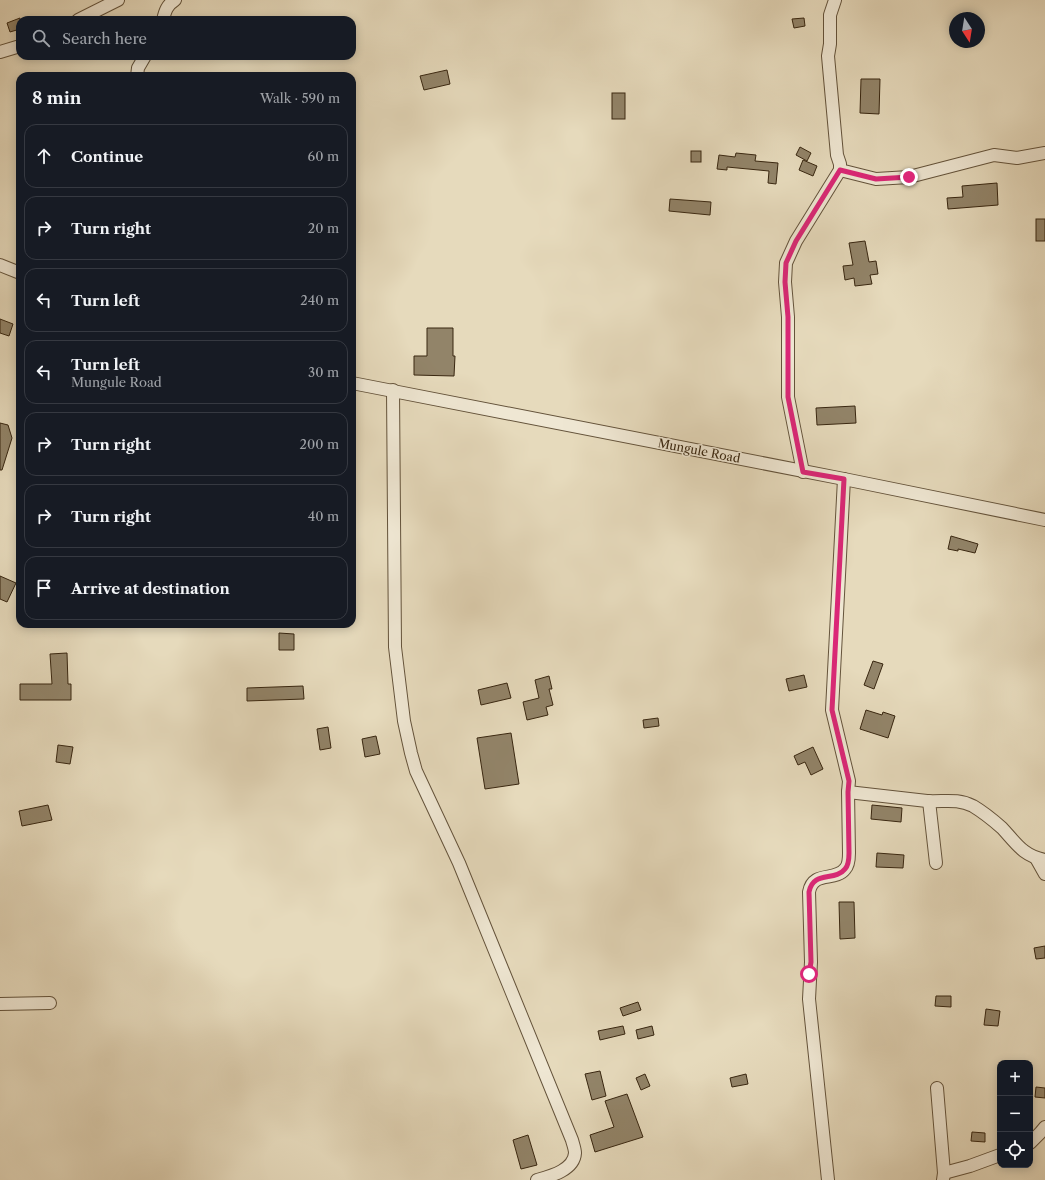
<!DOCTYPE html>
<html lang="en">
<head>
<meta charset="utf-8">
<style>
  :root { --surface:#171b24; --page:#20242c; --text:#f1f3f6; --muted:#9ea1a6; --line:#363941 }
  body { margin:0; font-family:"Libre Caslon Text",serif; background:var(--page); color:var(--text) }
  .controls { position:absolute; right:12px; bottom:12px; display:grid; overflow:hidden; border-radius:8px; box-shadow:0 2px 10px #0003 }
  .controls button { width:36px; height:36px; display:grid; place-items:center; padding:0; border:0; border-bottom:1px solid var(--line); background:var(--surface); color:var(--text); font:20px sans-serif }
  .compass { position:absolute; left:949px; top:12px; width:36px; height:36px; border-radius:50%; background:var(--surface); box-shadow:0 2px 10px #0003; rotate:168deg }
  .stop { position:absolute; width:12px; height:12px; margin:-9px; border:3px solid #db2777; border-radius:50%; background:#fff }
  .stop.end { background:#db2777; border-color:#fff; box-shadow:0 1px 4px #0008 }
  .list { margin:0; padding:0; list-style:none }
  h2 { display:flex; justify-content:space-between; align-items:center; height:52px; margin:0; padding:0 16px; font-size:17px }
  h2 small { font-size:13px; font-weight:400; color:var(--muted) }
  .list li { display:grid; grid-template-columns:26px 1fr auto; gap:12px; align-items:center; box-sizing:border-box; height:64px; margin:0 8px 8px; padding:0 8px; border:1px solid var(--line); border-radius:12px }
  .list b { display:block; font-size:15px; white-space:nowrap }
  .list p { margin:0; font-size:13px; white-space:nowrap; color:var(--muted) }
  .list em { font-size:13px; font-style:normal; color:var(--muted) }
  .icon { flex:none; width:22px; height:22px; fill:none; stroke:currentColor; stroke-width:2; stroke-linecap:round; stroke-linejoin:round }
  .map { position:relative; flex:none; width:1045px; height:1180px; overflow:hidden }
  .search { position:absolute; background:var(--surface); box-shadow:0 2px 10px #0003; left:16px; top:16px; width:340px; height:44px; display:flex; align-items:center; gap:10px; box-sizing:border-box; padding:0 14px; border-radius:12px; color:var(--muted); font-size:15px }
  .panel { position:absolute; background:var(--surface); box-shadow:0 2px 10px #0003; left:16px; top:72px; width:340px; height:556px; border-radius:12px }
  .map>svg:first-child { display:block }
  .building { fill:#928469; stroke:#382610 }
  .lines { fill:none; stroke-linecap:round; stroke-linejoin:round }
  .minor-casing { stroke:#64533b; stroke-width:14 }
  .minor { stroke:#efe7d3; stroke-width:12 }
  .route { stroke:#db2777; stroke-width:5 }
  .labels { text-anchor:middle; stroke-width:3; stroke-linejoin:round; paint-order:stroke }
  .street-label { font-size:12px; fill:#382610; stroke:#efe7d3 }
</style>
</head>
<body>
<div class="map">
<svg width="1045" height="1180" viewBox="0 0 1045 1180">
  <rect width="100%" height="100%" fill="#e6dabc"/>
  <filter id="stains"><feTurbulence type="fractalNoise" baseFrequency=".005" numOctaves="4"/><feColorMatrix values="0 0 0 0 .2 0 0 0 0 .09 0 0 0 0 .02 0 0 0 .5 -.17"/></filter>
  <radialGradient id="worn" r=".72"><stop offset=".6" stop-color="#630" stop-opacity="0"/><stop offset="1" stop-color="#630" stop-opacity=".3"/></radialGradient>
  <g class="building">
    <path d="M20,18V29L10,32L7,23Z"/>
    <path d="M804,18L805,26L794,28L792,19Z"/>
    <path d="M447,70L450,84L424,90L420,76Z"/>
    <path d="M861,79H880L879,114L860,113Z"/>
    <rect x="612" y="93" width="13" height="26"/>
    <path d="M800,147L811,153L807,161L796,155Z"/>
    <rect x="691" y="151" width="10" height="11"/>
    <path d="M736,153L756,155L755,161L778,163L776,184L768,183L769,171L727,167V170L717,169L719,155L735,157Z"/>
    <path d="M803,160L817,166L813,176L799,170Z"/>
    <path d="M997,183L998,205L948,209L947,198L963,197L962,186Z"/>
    <path d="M670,199L711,202L710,215L669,211Z"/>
    <rect x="1036" y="219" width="9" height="22"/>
    <path d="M865,241L869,262L876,261L878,274L870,275L872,284L855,286L854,278L845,280L843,266L853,265L849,243Z"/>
    <path d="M0,319L13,324L9,336L0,333Z"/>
    <path d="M427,328H453V356H455L454,376L414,375V356H427Z"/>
    <path d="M855,406L856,423L817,425L816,408Z"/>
    <path d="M0,423L8,425L12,438L2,470H0Z"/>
    <path d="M951,536L978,544L975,553L958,549V551L948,549Z"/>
    <path d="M0,576L16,583L7,602L0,599Z"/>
    <path d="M279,633L294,634V650H279Z"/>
    <path d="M67,653L68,684H71V700H20V684H52L50,654Z"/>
    <path d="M873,661L883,664L874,689L864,685Z"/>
    <path d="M804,675L807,687L789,691L786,679Z"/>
    <path d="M549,676L552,689H549L553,705L546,707L548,715L527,720L523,702L539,698L535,680Z"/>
    <path d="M507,683L511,698L481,705L478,690Z"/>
    <path d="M303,686L304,699L247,701V688Z"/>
    <path d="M866,710L882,715L883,712L895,716L888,738L860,729Z"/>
    <path d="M658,718L659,726L644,728L643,720Z"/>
    <path d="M328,727L331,748L320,750L317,729Z"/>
    <path d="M511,733L519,784L485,789L477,738Z"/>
    <path d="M376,736L380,754L365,757L362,739Z"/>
    <path d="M58,745L73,747L70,764L56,762Z"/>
    <path d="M813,747L823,769L811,775L805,762L798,765L794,756Z"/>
    <path d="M48,805L52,820L22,826L19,811Z"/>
    <path d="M872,805L902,808L901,822L871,819Z"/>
    <path d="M877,853L904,855L903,868L876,867Z"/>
    <path d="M839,902H854L855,938L840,939Z"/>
    <path d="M1045,946V958L1036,959L1034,948Z"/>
    <path d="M936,996H951V1007L935,1006Z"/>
    <path d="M638,1002L641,1010L623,1016L620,1008Z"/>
    <path d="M986,1009L1000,1011L998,1026L984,1025Z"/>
    <path d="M623,1026L625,1034L600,1040L598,1031Z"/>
    <path d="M652,1026L654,1035L638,1039L636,1030Z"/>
    <path d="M600,1071L606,1096L592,1100L585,1074Z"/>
    <path d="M645,1074L650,1086L641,1090L636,1078Z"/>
    <path d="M746,1074L748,1084L732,1087L730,1078Z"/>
    <path d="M1036,1087L1045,1088V1098L1035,1097Z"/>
    <path d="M627,1094L643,1137L595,1152L590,1135L614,1127L605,1101Z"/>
    <path d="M972,1132L985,1133V1142L971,1141Z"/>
    <path d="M528,1135L537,1165L521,1169L513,1140Z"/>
  </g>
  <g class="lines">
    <defs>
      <g id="minor">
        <path d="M78,20L118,0"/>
        <path d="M163,20C165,11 167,5 175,0"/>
        <path d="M0,52L20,46"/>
        <path d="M137,76L138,68L145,56"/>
        <path d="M840,170L876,179L909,177L994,155L1017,158L1045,153"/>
        <path d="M0,265L20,273"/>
        <path d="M352,383L844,479L1045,520"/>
        <path d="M393,390L395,647L404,721L411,753L416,771L423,786L459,863L572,1140C573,1144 575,1149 575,1153C574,1170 551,1176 537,1180"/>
        <path d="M803,472L788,397V317L785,282L786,263L796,241L840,170V164L837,155L828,56L830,44V15L835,0"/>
        <path d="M848,792C875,795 901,798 927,801C944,802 957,798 973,806C983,812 993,820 1002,828C1016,843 1023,856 1045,860"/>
        <path d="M929,801L936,863"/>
        <path d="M1036,858L1045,874"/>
        <path d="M0,1004L50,1003"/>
        <path d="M937,1088L944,1173L943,1180"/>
        <path d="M1030,1143L1040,1133L1045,1127"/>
        <path d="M944,1173L970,1166L1000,1155"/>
        <path d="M828,1180L809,999L811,962L809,892C813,870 835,882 845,869C849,865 849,858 849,853L848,792L849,781L832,710L844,479"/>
      </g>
    </defs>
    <use href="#minor" class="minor-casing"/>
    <use href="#minor" class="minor"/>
  </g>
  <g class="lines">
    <path class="route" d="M809,974L811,962L809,892C813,870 835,882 845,869C849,865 849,858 849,853L848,792L849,781L832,710L844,479L803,472L788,397V317L785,282L786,263L796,241L840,170L876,179L909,177"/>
  </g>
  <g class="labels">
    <g class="street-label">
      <text transform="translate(699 451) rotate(11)" y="4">Mungule Road</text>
    </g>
  </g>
  <rect width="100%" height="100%" filter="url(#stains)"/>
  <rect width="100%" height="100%" fill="url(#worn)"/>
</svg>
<div class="controls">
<button>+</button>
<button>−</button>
<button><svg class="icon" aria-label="locate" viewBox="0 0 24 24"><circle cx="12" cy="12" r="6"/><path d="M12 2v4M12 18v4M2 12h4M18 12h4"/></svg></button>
</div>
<svg class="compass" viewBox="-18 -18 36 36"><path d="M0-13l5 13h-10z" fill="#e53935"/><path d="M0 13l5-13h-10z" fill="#9ea1a6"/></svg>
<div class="stop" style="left:809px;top:974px"></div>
<div class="stop end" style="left:909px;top:177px"></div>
<div class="search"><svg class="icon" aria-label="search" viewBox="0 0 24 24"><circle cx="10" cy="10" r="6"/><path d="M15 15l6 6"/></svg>Search here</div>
<section class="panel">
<h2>8 min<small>Walk · 590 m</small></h2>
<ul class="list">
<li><svg class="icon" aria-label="ahead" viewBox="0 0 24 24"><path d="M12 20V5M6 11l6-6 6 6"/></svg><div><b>Continue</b></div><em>60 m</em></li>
<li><svg class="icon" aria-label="right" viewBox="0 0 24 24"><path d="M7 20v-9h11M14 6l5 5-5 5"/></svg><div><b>Turn right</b></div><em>20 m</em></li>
<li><svg class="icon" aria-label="left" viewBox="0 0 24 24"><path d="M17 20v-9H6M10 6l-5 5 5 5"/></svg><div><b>Turn left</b></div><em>240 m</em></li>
<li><svg class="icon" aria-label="left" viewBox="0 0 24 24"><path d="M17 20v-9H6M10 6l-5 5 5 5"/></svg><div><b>Turn left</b><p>Mungule Road</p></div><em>30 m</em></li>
<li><svg class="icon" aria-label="right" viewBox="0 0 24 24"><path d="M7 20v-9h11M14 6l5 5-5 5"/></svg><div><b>Turn right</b></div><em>200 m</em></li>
<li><svg class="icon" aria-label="right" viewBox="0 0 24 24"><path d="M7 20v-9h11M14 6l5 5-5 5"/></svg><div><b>Turn right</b></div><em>40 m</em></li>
<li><svg class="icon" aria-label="arrive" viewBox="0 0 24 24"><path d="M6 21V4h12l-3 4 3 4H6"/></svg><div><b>Arrive at destination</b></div></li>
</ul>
</section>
</div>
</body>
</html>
